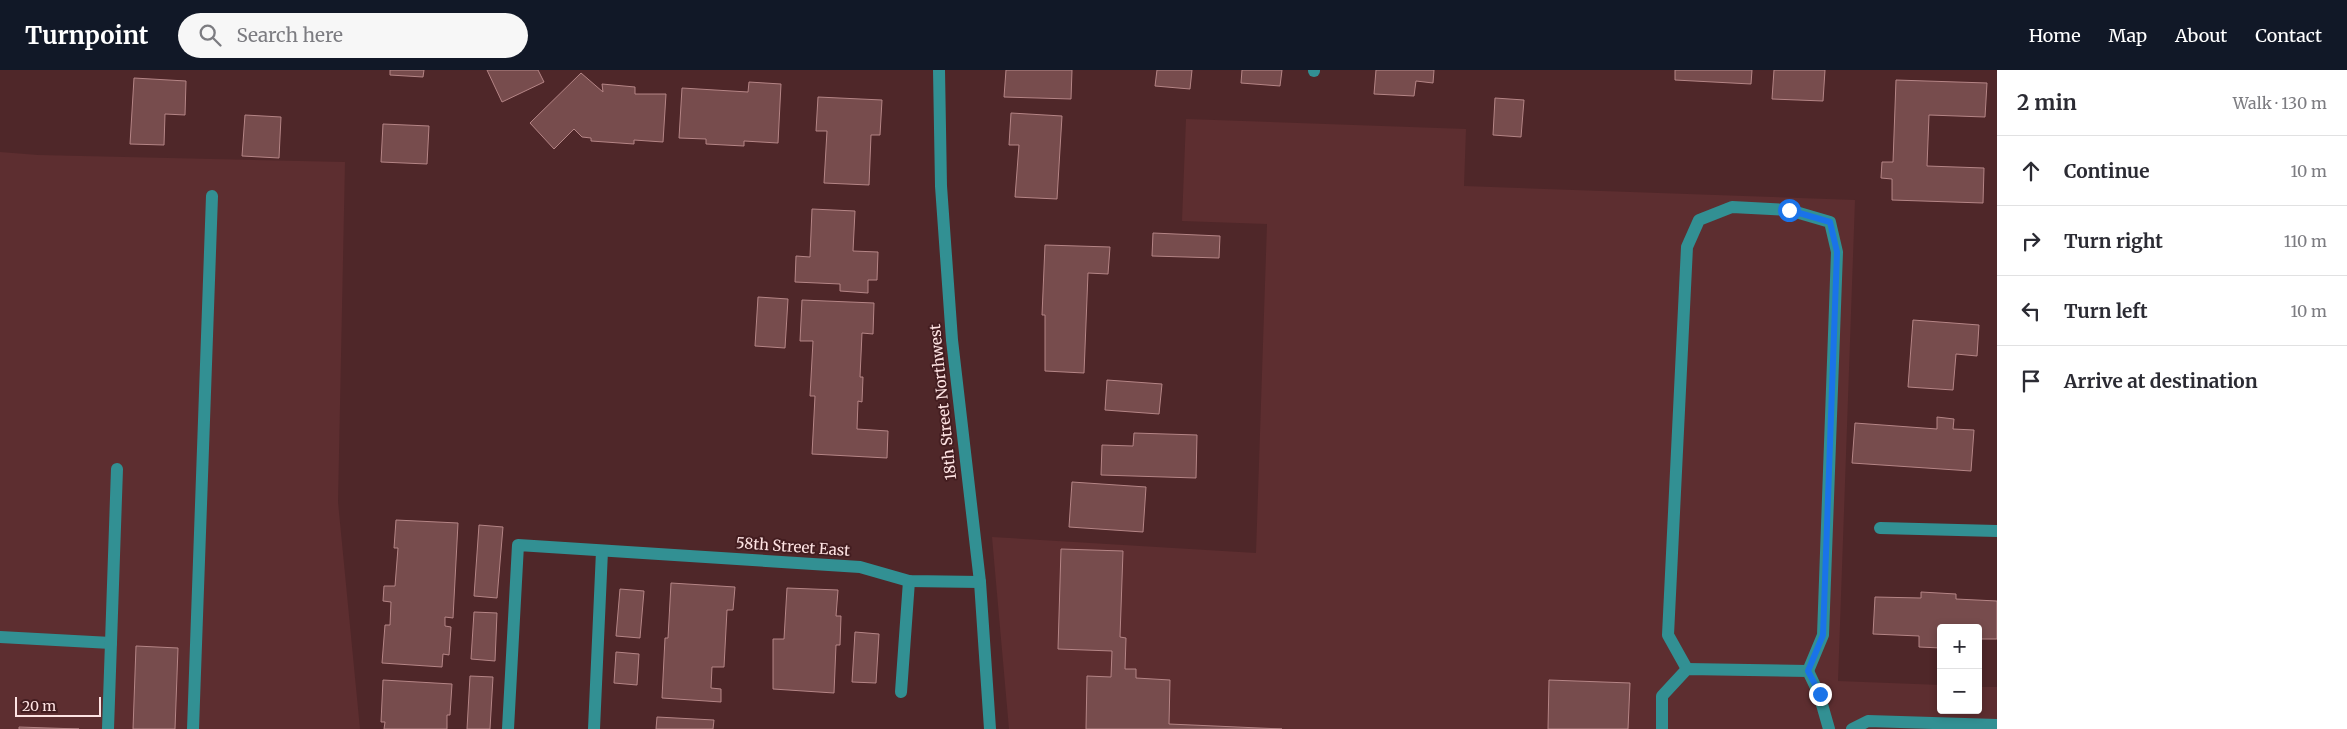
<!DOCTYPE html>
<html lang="en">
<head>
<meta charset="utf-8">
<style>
  :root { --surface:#fff; --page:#f7f7f7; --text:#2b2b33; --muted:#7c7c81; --line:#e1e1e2; --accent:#111827 }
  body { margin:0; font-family:Merriweather,serif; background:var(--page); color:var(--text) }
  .controls { position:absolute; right:15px; bottom:15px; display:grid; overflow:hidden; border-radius:5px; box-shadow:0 2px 8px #0003 }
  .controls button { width:45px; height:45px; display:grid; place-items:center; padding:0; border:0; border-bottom:1px solid var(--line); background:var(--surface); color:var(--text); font:25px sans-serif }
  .scale { position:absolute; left:15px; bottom:12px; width:86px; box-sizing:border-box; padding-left:5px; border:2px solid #fee3e3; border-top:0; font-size:14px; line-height:18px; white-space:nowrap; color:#fee3e3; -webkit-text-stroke:4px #431d20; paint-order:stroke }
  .stop { position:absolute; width:15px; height:15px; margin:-11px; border:4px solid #1a73e8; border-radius:50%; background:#fff }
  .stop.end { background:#1a73e8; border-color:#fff; box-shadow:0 1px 5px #0008 }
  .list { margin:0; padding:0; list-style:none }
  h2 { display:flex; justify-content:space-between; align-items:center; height:65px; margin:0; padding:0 20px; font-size:21px }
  h2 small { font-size:16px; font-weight:400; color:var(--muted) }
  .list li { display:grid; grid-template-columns:32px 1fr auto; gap:15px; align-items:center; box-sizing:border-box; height:70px; padding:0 20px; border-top:1px solid var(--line) }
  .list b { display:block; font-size:19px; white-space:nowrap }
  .list em { font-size:16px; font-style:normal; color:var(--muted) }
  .icon { flex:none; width:28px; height:28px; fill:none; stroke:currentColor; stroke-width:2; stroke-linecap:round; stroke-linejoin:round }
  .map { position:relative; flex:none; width:1997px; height:659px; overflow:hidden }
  header { display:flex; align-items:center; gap:30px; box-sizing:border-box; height:70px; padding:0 25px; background:var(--accent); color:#fff }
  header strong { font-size:24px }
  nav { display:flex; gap:28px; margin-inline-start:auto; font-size:18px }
  .search { width:350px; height:45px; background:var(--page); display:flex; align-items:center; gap:12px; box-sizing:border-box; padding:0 18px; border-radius:28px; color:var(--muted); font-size:19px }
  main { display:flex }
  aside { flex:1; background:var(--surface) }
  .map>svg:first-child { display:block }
  .built { fill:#5d2e30 }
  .building { fill:#774c4d; stroke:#b58586 }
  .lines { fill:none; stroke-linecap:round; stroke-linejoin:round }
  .minor { stroke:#329093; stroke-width:12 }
  .route { stroke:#1a73e8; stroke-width:6 }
  .labels { text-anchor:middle; stroke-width:4; stroke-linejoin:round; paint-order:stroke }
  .street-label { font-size:15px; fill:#fee3e3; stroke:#431d20 }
</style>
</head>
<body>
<header>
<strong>Turnpoint</strong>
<div class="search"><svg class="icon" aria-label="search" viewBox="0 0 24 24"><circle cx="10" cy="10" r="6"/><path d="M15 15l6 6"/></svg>Search here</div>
<nav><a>Home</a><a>Map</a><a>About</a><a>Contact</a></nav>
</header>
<main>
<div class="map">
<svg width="1997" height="659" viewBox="0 0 1997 659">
  <rect width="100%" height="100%" fill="#4f2729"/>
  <g class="built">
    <path d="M1186,49L1466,59L1464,116L1855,130L1838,611L1941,615V640H1978V617H1997V659H1009L992,467L1256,483L1267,154L1182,151Z"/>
    <path d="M0,82L38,85L345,92L338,432L360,659H0Z"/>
  </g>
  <g class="building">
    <path d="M390,0H424L423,7L390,5Z"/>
    <path d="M487,0H538L544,12L502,32Z"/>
    <path d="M1006,0H1072L1071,29L1004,27Z"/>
    <path d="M1157,0H1192L1190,19L1155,16Z"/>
    <path d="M1242,0H1282L1280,16L1241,13Z"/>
    <path d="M1376,0H1434L1433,13L1416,11L1414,26L1374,24Z"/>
    <path d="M1675,0H1752L1751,14L1675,10Z"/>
    <path d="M1774,0H1825L1823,31L1772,29Z"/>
    <path d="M581,3L603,22L602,14L635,17V24H666L663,72L634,70V74L591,71V68L582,67L574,59L554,79L530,53Z"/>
    <path d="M134,8L186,11L185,45L165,44L164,75L130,74Z"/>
    <path d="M1896,10L1987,13L1985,47L1929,45L1927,96L1984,98L1983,133L1892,130V109L1881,108L1882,92H1893Z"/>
    <path d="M749,12L781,14L778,73L744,71V76L706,74V69L679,68L682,18L748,22Z"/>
    <path d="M818,27L882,30L880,65H871L869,115L824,113L827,61H816Z"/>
    <path d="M1495,28L1524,30L1521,67L1493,65Z"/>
    <path d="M1011,43L1062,46L1057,129L1015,127L1019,75H1009Z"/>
    <path d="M245,45L281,47L279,88L242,86Z"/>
    <path d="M383,54L429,56L427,94L381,92Z"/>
    <path d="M812,139L855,141L853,181L878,182L877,210H868V223L840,221V214L795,212L796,186L810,187Z"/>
    <path d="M1153,163L1220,166L1219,188L1152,186Z"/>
    <path d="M1045,175L1110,177L1108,204L1088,203L1084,303L1045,301V245H1042Z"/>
    <path d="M758,227L788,229L785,278L755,276Z"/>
    <path d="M802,230L874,233L873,264L862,263L860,307H863L862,332L858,331L857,359L888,361L887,388L812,384L815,326H810L813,271H800Z"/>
    <path d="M1913,250L1979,255L1977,286L1956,284L1953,320L1908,317Z"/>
    <path d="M1107,310L1162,314L1159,344L1105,340Z"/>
    <path d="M1937,347L1954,349L1953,359L1974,360L1971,401L1852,393L1855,353L1937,359Z"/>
    <path d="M1134,363L1197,365L1196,408L1101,405L1102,375L1133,376Z"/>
    <path d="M1072,412L1146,417L1143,462L1069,457Z"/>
    <path d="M396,450L458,453L453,548L445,547V556L451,557L449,585L443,584L442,597L382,593L385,555H390L391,532L383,531L384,516H395L398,478H394Z"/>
    <path d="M479,455L503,457L497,528L474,526Z"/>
    <path d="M1061,479L1123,481L1120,567L1126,568L1125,599H1136V608L1170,610L1169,654L1282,659H1086L1087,606L1111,607L1112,581L1058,579Z"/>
    <path d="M671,513L735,517L733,540H727L724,597H712L711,618L721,619V632L662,628L665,568H668Z"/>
    <path d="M787,518L838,520L836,546H841L840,575H836L834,623L773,619V569H784Z"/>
    <path d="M620,519L644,521L640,568L616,566Z"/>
    <path d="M1921,522L1956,524V529L1997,531V569H1978V558H1941V578L1919,577V566L1873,564L1875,527L1921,528Z"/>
    <path d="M474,542L497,543L495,591L471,589Z"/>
    <path d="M855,562L879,564L876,613L852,612Z"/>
    <path d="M136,576L178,578L175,659H133Z"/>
    <path d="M616,582L639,584L637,615L614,613Z"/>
    <path d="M470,606L493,607L490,659H467Z"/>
    <path d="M383,610L452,614L450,645H447V659H384L385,652H381Z"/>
    <path d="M1549,610L1630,613L1628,659H1548Z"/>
    <path d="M657,647L714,650L713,659H656Z"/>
    <path d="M19,657L79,659H19Z"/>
  </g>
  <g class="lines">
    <g class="minor">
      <path d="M939,0L941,116L952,270L980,512L990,659"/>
      <path d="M1314,1V0"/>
      <path d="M1880,458L1997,461"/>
      <path d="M0,567L111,573"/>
      <path d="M1687,599L1668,565L1687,177L1699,150L1732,137L1789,140L1830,152L1837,182L1823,565L1808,601"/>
      <path d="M901,622L909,511"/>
      <path d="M108,659L117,399"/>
      <path d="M193,659L212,126"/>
      <path d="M508,659L518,475L860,497L909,511L980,512"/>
      <path d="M594,659L602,481"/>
      <path d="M1662,659V626L1687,599L1808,601L1819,624L1829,659"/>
      <path d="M1852,659L1868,651L1997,655"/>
    </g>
  </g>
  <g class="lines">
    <path class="route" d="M1789,140L1830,152L1837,182L1823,565L1808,601L1820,624"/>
  </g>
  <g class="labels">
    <g class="street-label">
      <text transform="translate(943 332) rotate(-96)" y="5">18th Street Northwest</text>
      <text transform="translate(793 477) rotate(4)" y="5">58th Street East</text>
    </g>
  </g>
</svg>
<div class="controls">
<button>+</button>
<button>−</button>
</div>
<div class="scale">20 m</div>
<div class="stop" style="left:1789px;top:140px"></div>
<div class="stop end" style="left:1820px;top:624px"></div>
</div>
<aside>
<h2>2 min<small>Walk · 130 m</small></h2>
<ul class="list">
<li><svg class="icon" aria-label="ahead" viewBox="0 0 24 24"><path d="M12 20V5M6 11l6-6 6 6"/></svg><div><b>Continue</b></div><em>10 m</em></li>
<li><svg class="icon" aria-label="right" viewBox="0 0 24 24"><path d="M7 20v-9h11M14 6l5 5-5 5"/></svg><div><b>Turn right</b></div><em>110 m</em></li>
<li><svg class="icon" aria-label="left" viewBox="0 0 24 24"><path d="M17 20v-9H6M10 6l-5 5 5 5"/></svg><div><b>Turn left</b></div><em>10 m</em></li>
<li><svg class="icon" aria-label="arrive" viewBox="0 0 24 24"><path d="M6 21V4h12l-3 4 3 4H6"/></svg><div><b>Arrive at destination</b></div></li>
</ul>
</aside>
</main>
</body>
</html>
